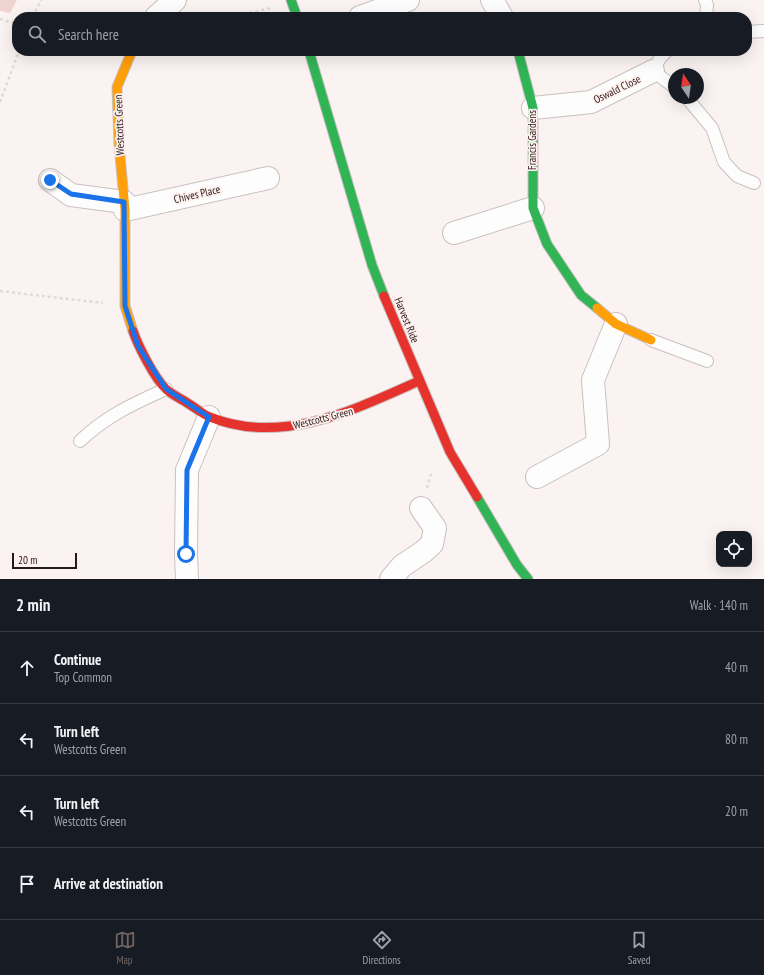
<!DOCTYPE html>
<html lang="en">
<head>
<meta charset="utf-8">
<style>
  :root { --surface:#171b24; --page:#20242c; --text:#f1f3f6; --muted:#9ea1a6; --line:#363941; --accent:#716564 }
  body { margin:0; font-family:"PT Sans Narrow",sans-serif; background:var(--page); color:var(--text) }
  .controls { position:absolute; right:12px; bottom:12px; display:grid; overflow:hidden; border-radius:8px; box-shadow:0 4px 16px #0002 }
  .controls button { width:36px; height:36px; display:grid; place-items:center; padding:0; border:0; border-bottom:1px solid var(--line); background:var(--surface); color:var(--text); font:20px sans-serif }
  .compass { position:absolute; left:668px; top:68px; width:36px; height:36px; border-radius:50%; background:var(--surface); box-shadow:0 4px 16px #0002; rotate:347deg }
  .scale { position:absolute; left:12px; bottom:10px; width:65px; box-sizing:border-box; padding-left:4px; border:2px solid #261918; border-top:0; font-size:11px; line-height:14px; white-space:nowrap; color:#261918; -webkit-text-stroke:3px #fff0ee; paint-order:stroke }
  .stop { position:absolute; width:12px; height:12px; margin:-9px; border:3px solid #1a73e8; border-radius:50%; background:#fff }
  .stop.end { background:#1a73e8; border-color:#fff; box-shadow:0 1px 4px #0008 }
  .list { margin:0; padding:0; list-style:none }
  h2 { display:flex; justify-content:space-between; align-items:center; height:52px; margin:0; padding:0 16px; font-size:17px }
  h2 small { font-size:13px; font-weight:400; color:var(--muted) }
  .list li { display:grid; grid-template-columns:26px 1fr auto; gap:12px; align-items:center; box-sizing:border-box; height:72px; padding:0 16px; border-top:1px solid var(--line) }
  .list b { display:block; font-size:15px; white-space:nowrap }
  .list p { margin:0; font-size:13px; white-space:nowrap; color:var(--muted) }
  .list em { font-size:13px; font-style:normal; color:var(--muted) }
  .icon { flex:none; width:22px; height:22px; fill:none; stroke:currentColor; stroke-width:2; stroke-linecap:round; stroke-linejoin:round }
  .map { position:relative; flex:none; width:764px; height:579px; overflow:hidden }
  .search { position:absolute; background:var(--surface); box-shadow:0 4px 16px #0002; left:12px; right:12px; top:12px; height:44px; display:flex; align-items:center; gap:10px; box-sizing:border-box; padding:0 14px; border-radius:16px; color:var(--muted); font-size:15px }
  .sheet { height:340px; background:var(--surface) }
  nav { display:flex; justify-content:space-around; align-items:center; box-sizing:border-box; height:56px; border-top:1px solid var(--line); background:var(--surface); font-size:11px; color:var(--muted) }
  nav a { display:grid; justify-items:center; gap:2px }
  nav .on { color:var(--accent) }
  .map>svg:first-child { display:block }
  .green { fill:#edd4d1 }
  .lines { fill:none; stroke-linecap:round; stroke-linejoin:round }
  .lane-casing { stroke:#cac0bf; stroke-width:14 }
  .street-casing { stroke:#cac0bf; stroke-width:24 }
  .fast-casing { stroke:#cac0bf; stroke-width:11 }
  .slow-casing { stroke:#cac0bf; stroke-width:11 }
  .jam-casing { stroke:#cac0bf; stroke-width:11 }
  .path { stroke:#dddada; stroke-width:2.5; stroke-dasharray:3 3; stroke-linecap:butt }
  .lane { stroke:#fefdfd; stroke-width:12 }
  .street { stroke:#fefdfd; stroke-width:22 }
  .fast { stroke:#30b455; stroke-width:9 }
  .slow { stroke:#ff9f0a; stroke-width:9 }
  .jam { stroke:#e5322d; stroke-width:9 }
  .route { stroke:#1a73e8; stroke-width:5 }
  .labels { text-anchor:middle; stroke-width:3.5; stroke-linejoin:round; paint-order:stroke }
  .street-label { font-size:11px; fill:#261918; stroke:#fff0ee }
</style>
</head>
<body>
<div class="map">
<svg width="764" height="579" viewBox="0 0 764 579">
  <rect width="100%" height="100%" fill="#fbf3f2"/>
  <path class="green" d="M0,0H17L10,13L0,11Z"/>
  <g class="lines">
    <defs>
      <g id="lane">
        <path d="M705,0L707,5L706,17"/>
        <path d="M747,32L764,31"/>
        <path d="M667,51L660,58L653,71L674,87"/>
        <path d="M687,98L712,128L724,162L737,176L754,183"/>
        <path d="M651,340L707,361"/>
        <path d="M80,441C106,416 133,404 166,389"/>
      </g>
      <g id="street">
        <path d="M492,0L502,17"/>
        <path d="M156,17L175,0"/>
        <path d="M360,17L408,0"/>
        <path d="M533,108L591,102L653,71"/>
        <path d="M50,180L71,195L124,202"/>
        <path d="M125,210L268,178"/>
        <path d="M454,233L533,208"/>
        <path d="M537,477L598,444L593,380L616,324"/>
        <path d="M187,579L186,554L187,470L209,417"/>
        <path d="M391,579L402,566L423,552L432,544L435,528L421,508"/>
      </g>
      <g id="fast">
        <path d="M291,0L297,17"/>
        <path d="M309,51L372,265L384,296"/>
        <path d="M518,51L533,108V208L547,244L581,295L597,308"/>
        <path d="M477,497L517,565L528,579"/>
      </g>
      <g id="slow">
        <path d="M132,51L117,87L119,144L125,210V306L133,331"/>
        <path d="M597,308L616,324L651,340"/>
      </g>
      <g id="jam">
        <path d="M384,296L450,452L477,497"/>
        <path d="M133,331C138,346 155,379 166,389C172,395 182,399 189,404C196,408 202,414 210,417C281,446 354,410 419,381"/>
      </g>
    </defs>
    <use href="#lane" class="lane-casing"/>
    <use href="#street" class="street-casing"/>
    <use href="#fast" class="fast-casing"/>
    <use href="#slow" class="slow-casing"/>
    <use href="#jam" class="jam-casing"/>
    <g class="path">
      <path d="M33,17L41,0"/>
      <path d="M232,17L271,8"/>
      <path d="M0,19L17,24"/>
      <path d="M0,102L19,51"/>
      <path d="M0,291L103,303"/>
      <path d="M427,488L432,471"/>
    </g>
    <use href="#lane" class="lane"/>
    <use href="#street" class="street"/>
    <use href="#fast" class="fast"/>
    <use href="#slow" class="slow"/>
    <use href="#jam" class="jam"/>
  </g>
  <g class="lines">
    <path class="route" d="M50,180L71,194L124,202L125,306L138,346L166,389L209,417L187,470L186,554"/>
  </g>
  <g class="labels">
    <g class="street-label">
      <text transform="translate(617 89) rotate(-26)" y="4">Oswald Close</text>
      <text transform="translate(119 125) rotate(-92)" y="4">Westcotts Green</text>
      <text transform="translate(532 140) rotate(-90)" y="4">Francis Gardens</text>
      <text transform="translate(197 194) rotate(-13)" y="4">Chives Place</text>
      <text transform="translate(407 320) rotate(68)" y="4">Harvest Ride</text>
      <text transform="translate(323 418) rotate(-14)" y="4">Westcotts Green</text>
    </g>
  </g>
</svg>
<div class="controls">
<button><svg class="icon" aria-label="locate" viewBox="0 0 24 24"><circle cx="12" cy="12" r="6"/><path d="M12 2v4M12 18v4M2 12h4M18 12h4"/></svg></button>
</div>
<svg class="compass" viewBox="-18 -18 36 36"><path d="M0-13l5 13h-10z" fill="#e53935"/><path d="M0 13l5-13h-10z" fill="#9ea1a6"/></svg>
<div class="scale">20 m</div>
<div class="stop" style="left:186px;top:554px"></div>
<div class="stop end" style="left:50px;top:180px"></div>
<div class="search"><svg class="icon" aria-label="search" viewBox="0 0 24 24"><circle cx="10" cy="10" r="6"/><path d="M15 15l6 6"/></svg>Search here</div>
</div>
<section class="sheet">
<h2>2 min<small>Walk · 140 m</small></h2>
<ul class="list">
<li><svg class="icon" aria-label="ahead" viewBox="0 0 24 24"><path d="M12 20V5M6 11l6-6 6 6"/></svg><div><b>Continue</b><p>Top Common</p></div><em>40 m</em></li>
<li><svg class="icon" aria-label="left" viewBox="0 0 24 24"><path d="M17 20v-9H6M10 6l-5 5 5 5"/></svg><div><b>Turn left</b><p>Westcotts Green</p></div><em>80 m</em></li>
<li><svg class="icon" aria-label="left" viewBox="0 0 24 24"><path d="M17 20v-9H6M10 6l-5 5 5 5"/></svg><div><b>Turn left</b><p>Westcotts Green</p></div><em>20 m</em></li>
<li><svg class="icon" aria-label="arrive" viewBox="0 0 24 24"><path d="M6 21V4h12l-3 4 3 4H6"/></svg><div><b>Arrive at destination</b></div></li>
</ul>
</section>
<nav>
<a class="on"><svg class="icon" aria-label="map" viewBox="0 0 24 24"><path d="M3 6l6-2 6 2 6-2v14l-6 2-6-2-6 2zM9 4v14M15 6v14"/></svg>Map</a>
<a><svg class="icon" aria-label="directions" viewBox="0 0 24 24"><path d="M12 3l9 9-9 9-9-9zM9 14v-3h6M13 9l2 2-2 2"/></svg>Directions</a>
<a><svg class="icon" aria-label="saved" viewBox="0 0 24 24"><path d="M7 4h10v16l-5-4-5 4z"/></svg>Saved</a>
</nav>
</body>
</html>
